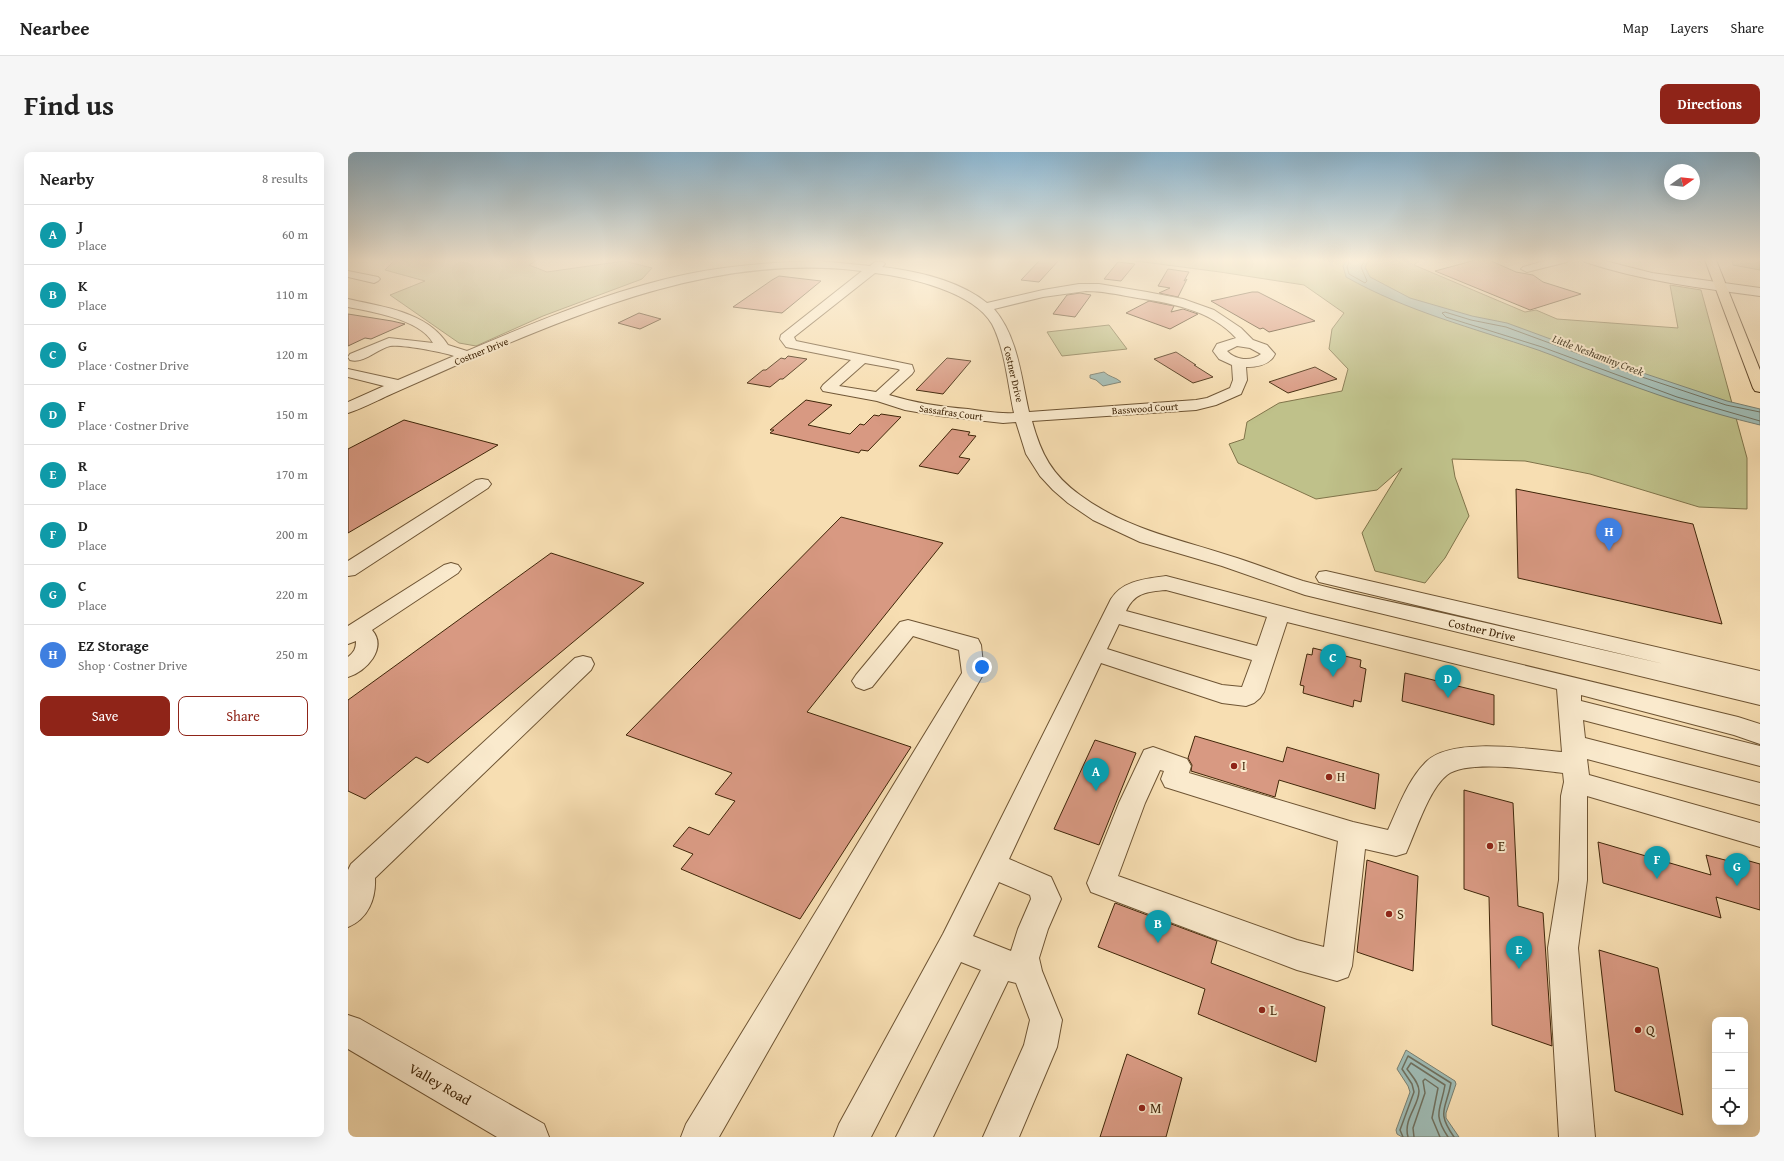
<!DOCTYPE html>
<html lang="en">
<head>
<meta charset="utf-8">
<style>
  :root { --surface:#fff; --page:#f6f6f6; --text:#222; --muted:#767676; --line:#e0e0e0; --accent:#8f2418 }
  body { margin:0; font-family:"Gentium Book Plus",serif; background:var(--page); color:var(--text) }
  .controls { position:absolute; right:12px; bottom:12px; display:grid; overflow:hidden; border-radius:8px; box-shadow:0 4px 16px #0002 }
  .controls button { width:36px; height:36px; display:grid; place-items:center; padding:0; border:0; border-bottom:1px solid var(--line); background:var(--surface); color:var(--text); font:20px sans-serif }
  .compass { position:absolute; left:1316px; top:12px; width:36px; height:36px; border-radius:50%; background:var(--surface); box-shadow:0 4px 16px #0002; rotate:75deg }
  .you { position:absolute; left:634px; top:515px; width:14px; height:14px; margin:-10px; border:3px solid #fff; border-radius:50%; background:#1a73e8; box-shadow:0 0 0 6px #1a73e833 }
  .badge { display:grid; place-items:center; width:26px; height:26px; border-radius:50%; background:var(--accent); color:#fff; font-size:13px; font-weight:700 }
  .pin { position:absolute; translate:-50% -33px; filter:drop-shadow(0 1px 2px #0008) }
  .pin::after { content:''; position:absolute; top:21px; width:14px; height:12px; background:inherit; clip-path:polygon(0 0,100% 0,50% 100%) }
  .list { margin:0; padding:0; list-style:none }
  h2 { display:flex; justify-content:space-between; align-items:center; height:52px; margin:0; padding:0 16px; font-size:17px }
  h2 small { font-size:13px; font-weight:400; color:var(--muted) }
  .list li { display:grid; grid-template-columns:26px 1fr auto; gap:12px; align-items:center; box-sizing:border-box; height:60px; padding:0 16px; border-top:1px solid var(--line) }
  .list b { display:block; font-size:15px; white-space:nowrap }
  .list p { margin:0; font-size:13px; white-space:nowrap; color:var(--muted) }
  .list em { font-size:13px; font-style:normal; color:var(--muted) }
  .actions { display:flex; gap:8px; padding:12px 16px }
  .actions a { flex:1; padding:9px 0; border:1px solid var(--accent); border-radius:8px; text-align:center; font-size:14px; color:var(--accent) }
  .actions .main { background:var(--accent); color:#fff }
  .icon { flex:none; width:22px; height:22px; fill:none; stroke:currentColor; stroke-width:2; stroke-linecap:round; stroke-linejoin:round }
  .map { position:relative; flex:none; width:1412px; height:985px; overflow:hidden; border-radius:8px }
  header { display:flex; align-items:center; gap:24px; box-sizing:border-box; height:56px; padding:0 20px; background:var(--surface); border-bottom:1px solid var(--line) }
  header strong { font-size:19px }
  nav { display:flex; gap:22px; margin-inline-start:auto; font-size:14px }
  .intro { display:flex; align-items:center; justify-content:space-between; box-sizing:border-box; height:96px; padding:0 24px }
  h1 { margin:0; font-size:28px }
  .button { padding:10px 18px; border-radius:8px; background:var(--accent); color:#fff; font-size:14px; font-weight:700 }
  main { display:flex; gap:24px; padding:0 24px }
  aside { flex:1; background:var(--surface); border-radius:8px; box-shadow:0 4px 16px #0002 }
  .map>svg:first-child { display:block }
  .green { fill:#bfc18a; stroke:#80744a }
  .water { fill:#9fbbb4; stroke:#797f70 }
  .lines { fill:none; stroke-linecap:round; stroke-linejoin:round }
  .shore-far1 { stroke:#70705e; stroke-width:1 }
  .shore { stroke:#70705e; stroke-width:1.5 }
  .building { fill:#d89982; stroke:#402609 }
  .minor-casing { stroke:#6e5433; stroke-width:2 }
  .major-casing { stroke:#402609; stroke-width:2 }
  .minor { fill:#faeacd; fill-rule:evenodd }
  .major { fill:#f7deb2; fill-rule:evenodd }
  .poi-dot { fill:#8f2418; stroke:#faeacd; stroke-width:1.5 }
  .labels { text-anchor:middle; stroke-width:4; stroke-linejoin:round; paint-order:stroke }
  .far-street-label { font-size:10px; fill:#402609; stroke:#faeacd }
  .far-water-label { font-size:11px; font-style:italic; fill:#584b34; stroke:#faeacd }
  .street-label { font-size:12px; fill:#402609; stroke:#faeacd }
  .poi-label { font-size:12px; fill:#402609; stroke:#faeacd; text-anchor:start }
  .near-poi-label { font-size:14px; fill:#402609; stroke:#faeacd; text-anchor:start }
  .near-street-label { font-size:14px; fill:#402609; stroke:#faeacd }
</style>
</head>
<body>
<header>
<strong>Nearbee</strong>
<nav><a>Map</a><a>Layers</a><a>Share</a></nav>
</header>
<div class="intro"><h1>Find us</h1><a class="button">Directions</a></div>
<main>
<aside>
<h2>Nearby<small>8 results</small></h2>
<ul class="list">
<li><span class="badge" style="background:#0f9aa8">A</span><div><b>J</b><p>Place</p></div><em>60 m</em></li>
<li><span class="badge" style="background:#0f9aa8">B</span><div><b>K</b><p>Place</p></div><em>110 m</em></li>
<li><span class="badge" style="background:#0f9aa8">C</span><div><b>G</b><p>Place · Costner Drive</p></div><em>120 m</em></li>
<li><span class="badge" style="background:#0f9aa8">D</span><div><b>F</b><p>Place · Costner Drive</p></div><em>150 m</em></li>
<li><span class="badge" style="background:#0f9aa8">E</span><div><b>R</b><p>Place</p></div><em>170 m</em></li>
<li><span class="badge" style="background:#0f9aa8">F</span><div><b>D</b><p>Place</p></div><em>200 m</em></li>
<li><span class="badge" style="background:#0f9aa8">G</span><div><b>C</b><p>Place</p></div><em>220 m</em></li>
<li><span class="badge" style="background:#3f7fe0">H</span><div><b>EZ Storage</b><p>Shop · Costner Drive</p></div><em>250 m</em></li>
</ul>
<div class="actions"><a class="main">Save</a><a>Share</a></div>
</aside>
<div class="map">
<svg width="1412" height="985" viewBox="0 0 1412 985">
  <rect width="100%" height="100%" fill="#f7deb2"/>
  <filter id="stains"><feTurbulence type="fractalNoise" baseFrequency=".005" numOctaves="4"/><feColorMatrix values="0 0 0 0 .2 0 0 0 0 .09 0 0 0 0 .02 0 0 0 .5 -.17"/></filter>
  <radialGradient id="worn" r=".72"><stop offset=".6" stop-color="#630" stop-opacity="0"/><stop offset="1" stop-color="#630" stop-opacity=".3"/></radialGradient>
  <g class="green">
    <path d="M47,108H189L181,113L199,120L276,109L304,116L294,127L195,164L128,194L111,191L42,143L77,129L37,118Z"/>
    <path d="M780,108H1072L1066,113L1177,160L1188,158L1209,167L1330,176L1322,133L1353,138L1399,306V357L1351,355L1242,322L1177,309L1104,307L1107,325L1121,364L1097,406L1077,431L1027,419L1014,381L1054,316L1029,338L968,347L890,311L881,292L896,287L899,270L931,251L994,239L1000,217L981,197L984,177L996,161L956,133L872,120Z"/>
    <path d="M1384,108H1412V118L1385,113Z"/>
    <path d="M761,173L779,197L714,204L699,180Z"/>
  </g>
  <g class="water">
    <path d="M999,108H1021L1017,115L1022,125L1062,146L1124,164L1159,171L1295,221L1379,249L1412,257V273C1357,260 1303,241 1250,221C1230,214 1210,205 1190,198C1125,176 1058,159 998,125L995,114Z"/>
    <path d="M756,220C761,225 768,225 773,230L755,234L748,228L742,226V223Z"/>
    <path d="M1058,898L1107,929L1108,932L1098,961V966L1111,985H1054L1049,982L1048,978L1062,940L1060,934L1049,917Z"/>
  </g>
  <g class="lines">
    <g class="shore-far1">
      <path d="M1002,108L999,115L1001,122L1017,131L1019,129L1013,115L1017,108"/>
      <path d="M1412,260L1378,253L1294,225L1158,175L1123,168L1097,160L1094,161L1098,165L1194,195L1329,245L1412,269"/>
    </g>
    <g class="shore">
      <path d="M1055,985L1052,978L1066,940L1064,932L1054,917L1060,904L1103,931C1098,958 1088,959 1106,985"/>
      <path d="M1060,985C1055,967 1071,954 1071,939C1071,931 1064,924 1059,917L1063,911L1097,933C1093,958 1084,961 1100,985"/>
      <path d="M1066,985L1065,976L1077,941L1075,929L1077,927L1090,936L1084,966L1092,985"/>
    </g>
  </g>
  <g class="building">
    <path d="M692,108H711L691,130L673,128Z"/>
    <path d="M1128,108H1141L1168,120L1185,123L1195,130L1233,142L1182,158L1087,119Z"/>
    <path d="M770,110L787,112L773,129L756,127Z"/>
    <path d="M820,117L841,120L836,129L839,127L830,145L811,141L822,136L810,134Z"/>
    <path d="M431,124L473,129L434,161L385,155L424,128Z"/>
    <path d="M904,140H910L967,169L921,180L915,176L912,177L863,149Z"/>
    <path d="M732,141L743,143L727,165L705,162L719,143Z"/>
    <path d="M801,149L826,154L823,160L835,157L850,162L822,177L778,161Z"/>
    <path d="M291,161L313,167L292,177L270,171Z"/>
    <path d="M0,162L44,169L57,172L23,187L17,186L0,194Z"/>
    <path d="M828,200L848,213H846L865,225L845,231L806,207Z"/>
    <path d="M440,204L459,207L435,227H432L422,235L399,231L415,218H418L433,206L437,207Z"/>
    <path d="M599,206L623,209L595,242L568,238Z"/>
    <path d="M967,215L989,227L940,241L921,230Z"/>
    <path d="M458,248L484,253L460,273L502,282L512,272L516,273L526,263L531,264L533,262L553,265L520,299L513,298L511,301L422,281L426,278H422Z"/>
    <path d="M56,268L150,293L0,381V297Z"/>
    <path d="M604,277L622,280L620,283L628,284L611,305L622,307L610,322L571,314Z"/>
    <path d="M1168,337L1345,372L1374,472L1170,426Z"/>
    <path d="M493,365L595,391L459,560L563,595L452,767L333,717L345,702L325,694L341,675L361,683L387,649L367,642L384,621L278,583Z"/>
    <path d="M203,401L296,431L80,611L68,605L17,647L0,639V548Z"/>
    <path d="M965,496L1013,508L1012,515L1018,517L1013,550L1006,548L1005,555L955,541L956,534L952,533L959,502L964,503Z"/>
    <path d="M1057,521L1146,543V573L1054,549Z"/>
    <path d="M847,584L935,610L939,595L1031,622L1027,657L931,628L927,645L843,619L844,613L840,606Z"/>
    <path d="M747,588L788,601L751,693L706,677Z"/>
    <path d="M1116,638L1165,651L1170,754L1195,761L1204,894L1144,873L1141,745L1116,737Z"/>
    <path d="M1250,690L1363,723L1358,703L1396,713L1394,707L1412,712V758L1368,745L1373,766L1255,731Z"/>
    <path d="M1019,708L1070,724L1065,819L1009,800Z"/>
    <path d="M767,751L869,789L863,811L977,855L968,910L850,862L857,837L750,795Z"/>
    <path d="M1251,798L1310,816L1335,963L1267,939Z"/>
    <path d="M779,902L834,926L818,985H752Z"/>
  </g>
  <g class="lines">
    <defs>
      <g id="minor">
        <path d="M1200,108H1220L1219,110L1179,120L1173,117L1175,115Z"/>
        <path d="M1236,108H1253L1304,121L1412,136V144C1353,136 1294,129 1237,110Z"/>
        <path d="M472,109L522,114L527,110H535L537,112L534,115C569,119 612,129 639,151L695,138L731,132H751L799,140L835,147L866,158L893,176L905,188L919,193L927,202C922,213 910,215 898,215L899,228L893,242L868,253L848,258L684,269C693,302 704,323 732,343C779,378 835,388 889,406C911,413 933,422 955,429C999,441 1045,450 1089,460C1165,477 1240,495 1316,512L971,430L968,425L971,420L978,419L1412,519V553L957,443L874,414L792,390L745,368L720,351L705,338L692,324L678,302L668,270L655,271L592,264L557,258L529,249L475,239L473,236L475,233L503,208L438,195L432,187L433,183L514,119C371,101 239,158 111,212C87,223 63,233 39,244C26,250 13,257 0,261V250L36,234L0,225V217L50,228L106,204C95,200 53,192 42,194C29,197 16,212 2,208L0,205L2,202L41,186L85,191C72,167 24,160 0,155V147C35,155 80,160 100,193L119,199C190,169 263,138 340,122C383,113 428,110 472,109ZM527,121C561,125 626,140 644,172C657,197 660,233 666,261C651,262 635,259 620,257C593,255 567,251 541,243L564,222L566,219L564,213L448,189L446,185ZM738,139C753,139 768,142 784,145C821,151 862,157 888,186L869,192L865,199L871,207L884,213L885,228L882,236L859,246L848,248L681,260C673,225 670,185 646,157L695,145ZM889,194L902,196L913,202C903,210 887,208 879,199ZM517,211L550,217L552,218L528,240L491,234Z"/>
        <path d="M0,119L30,125L32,127L30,129L26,131L0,125Z"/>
        <path d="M134,327L140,328L143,332L140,336L7,423L0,424V409L128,328Z"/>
        <path d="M103,411L110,413L113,417L110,421L24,478C40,496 18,520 0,525V505C6,500 8,497 8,489L0,492V474L96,413Z"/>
        <path d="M818,424L963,462L1390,565L1412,572V592L1386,583L1233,543V549L1412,594V614L1235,568L1237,586L1412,631V653L1239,607L1241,623L1412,671V695L1239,644V728L1230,796L1247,985H1211L1200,796L1211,728L1213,644L1216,630L1215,621C1189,618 1119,607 1099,623C1081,637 1068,679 1058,701L1048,704L1017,697L1004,814L1000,825L989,829L949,818L743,740L739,731L771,651L796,598L805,595L839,607L843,614L841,621L1005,670L1040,678C1051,654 1060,627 1079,609C1105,585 1180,597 1214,600L1209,537L939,470L916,540L912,546L906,551L898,554L874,551L753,511L661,707L703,725L713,747L700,777L691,806L694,819L714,868L709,895L671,985H635L676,893L682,868L668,831L660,829L585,985H548L633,818L613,810L523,985H486L491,972L595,782L763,447C775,428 798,427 818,424ZM818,438L919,465L909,494L778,459C787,440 799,440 818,438ZM771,472L904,508L894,535L874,533L759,497ZM812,618L816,619L813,627L817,635L990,689L976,795L949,788L770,724L797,651ZM651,730L682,743L683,747L670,777L663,799L625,784Z"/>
        <path d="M560,468L630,487L633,493L636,521L371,985H333L338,972L614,521L611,498L565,484L524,535L516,538L508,535L504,529L508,523L552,470Z"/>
        <path d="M235,504L243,506L246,512L243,518L27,726C28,747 20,767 0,775V718L3,712L227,506Z"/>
        <path d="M0,863L12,867L196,972L201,985H149L0,897Z"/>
      </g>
      <path id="major" d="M1357,108H1368L1412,218V240L1407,239L1405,236Z"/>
    </defs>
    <use href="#minor" class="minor-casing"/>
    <use href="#major" class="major-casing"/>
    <use href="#minor" class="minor"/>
    <use href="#major" class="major"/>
  </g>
  <linearGradient id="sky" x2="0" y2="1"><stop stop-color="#8bb7d3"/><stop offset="0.44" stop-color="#fbf0dc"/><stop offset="1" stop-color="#fbf0dc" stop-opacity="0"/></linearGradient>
  <rect width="1412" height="246" fill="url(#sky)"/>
  <g class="poi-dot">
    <circle cx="886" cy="614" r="4"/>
    <circle cx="981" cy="625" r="4"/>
    <circle cx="1142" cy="694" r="4"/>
    <circle cx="1041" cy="762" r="4"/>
    <circle cx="914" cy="858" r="4"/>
    <circle cx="1290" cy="878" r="4"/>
    <circle cx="794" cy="956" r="4"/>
  </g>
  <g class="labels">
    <g class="far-street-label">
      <text transform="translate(133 199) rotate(-22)" y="4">Costner Drive</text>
      <text transform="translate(666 222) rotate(77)" y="4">Costner Drive</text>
      <text transform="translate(797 256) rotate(-4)" y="4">Basswood Court</text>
      <text transform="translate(603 260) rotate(8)" y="4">Sassafras Court</text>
    </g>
    <g class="far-water-label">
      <text transform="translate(1250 203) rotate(21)" y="4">Little Neshaminy Creek</text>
    </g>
    <g class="street-label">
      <text transform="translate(1134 478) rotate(13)" y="4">Costner Drive</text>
    </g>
    <g class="poi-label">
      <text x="894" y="618">I</text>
      <text x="989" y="629">H</text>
    </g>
    <g class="near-poi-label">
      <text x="1150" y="699">E</text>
      <text x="1049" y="767">S</text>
      <text x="922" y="863">L</text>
      <text x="1298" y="883">Q</text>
      <text x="802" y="961">M</text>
    </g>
    <g class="near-street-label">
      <text transform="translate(92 932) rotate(30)" y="5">Valley Road</text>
    </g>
  </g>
  <rect width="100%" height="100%" filter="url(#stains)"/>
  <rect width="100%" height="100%" fill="url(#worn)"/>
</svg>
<div class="controls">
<button>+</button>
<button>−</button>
<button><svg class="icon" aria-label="locate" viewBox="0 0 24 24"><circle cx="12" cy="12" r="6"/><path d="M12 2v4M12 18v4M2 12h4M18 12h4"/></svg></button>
</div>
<svg class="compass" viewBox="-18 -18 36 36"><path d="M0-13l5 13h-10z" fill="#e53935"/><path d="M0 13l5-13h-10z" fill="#767676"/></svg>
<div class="you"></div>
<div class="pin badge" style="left:748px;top:639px;background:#0f9aa8">A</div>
<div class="pin badge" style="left:810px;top:791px;background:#0f9aa8">B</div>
<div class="pin badge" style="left:985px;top:525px;background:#0f9aa8">C</div>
<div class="pin badge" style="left:1100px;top:546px;background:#0f9aa8">D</div>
<div class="pin badge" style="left:1171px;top:817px;background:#0f9aa8">E</div>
<div class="pin badge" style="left:1309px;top:727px;background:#0f9aa8">F</div>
<div class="pin badge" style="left:1389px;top:734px;background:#0f9aa8">G</div>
<div class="pin badge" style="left:1261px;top:399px;background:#3f7fe0">H</div>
</div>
</main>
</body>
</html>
